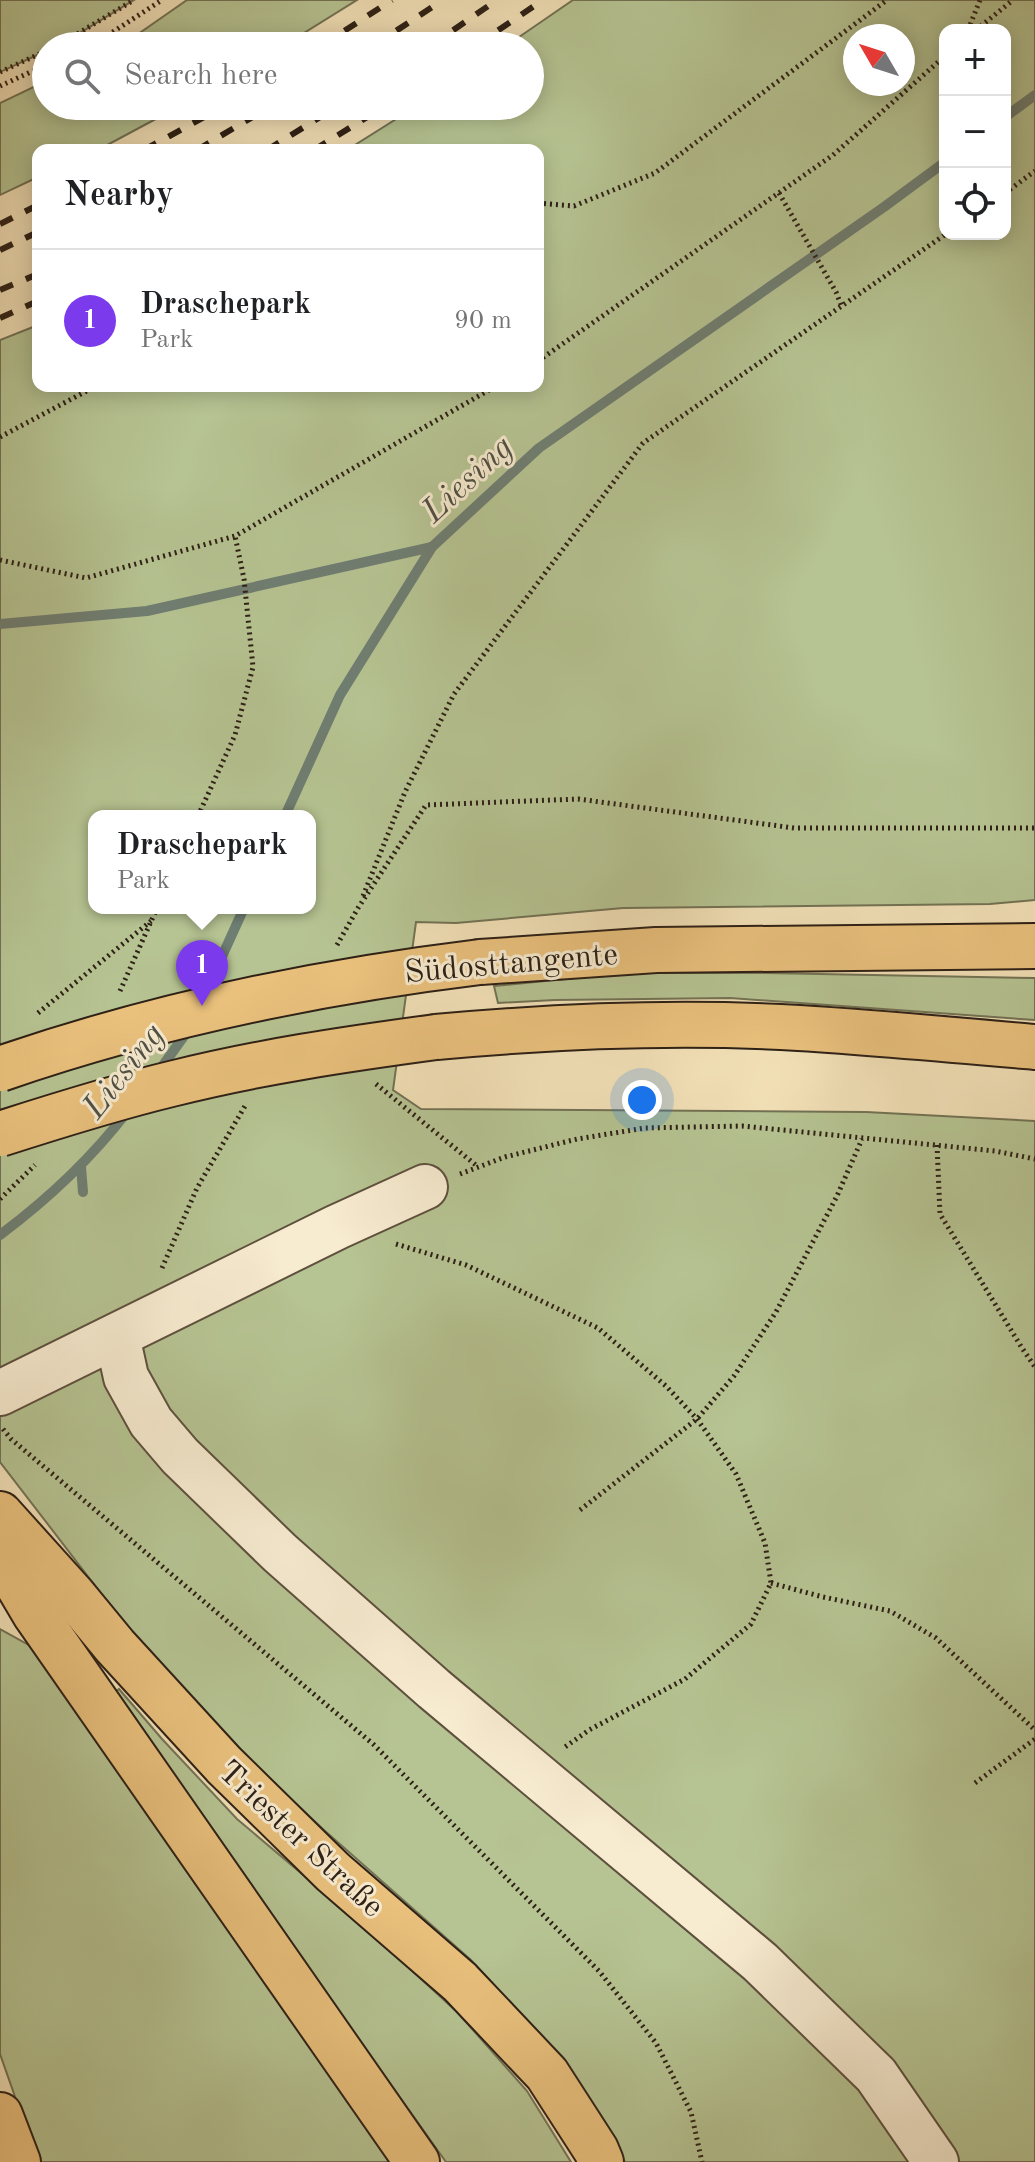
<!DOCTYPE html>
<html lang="en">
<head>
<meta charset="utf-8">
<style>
  :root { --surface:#fff; --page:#f2f2f2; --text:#202124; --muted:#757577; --line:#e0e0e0; --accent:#7c3aed }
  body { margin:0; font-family:"Old Standard TT",serif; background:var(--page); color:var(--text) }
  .controls { position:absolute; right:24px; top:24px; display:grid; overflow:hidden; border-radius:16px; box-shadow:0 4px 20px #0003 }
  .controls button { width:72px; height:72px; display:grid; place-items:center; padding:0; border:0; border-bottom:2px solid var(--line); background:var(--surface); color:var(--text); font:40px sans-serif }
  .compass { position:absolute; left:843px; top:24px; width:72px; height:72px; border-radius:50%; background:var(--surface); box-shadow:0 4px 20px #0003; rotate:309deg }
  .you { position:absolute; left:642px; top:1100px; width:28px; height:28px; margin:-20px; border:6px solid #fff; border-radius:50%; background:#1a73e8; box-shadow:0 0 0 12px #1a73e833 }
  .badge { display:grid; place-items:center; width:52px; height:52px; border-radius:50%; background:var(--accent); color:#fff; font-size:26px; font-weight:700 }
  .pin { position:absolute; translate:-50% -66px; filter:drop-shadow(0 2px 4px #0008) }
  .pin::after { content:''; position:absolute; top:42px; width:28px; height:24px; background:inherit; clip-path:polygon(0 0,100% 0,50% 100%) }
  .popup { position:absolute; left:88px; top:810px; width:228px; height:104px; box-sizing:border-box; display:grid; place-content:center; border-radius:16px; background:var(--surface); filter:drop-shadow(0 2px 6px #0005); font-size:26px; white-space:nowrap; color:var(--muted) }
  .popup b { font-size:30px; color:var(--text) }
  .popup::after { content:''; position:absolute; left:50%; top:100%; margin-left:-16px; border:16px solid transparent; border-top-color:var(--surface) }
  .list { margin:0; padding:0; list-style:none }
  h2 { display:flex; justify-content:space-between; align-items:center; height:104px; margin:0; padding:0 32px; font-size:34px }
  h2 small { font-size:26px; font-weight:400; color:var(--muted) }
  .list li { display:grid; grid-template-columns:52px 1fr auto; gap:24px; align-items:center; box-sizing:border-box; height:144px; padding:0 32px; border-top:2px solid var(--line) }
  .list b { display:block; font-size:30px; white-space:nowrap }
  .list p { margin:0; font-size:26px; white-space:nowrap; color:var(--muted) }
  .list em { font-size:26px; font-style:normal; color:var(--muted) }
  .icon { flex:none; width:44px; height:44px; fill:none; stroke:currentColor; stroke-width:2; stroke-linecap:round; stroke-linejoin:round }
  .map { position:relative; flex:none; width:1035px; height:2162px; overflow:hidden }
  .search { position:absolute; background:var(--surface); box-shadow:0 4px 20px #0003; left:32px; top:32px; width:512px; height:88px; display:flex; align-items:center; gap:20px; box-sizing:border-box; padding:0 28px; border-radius:44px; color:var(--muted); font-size:30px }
  .panel { position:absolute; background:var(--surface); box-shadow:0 4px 20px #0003; left:32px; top:144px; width:512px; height:248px; border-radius:16px }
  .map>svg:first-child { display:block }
  .green { fill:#b6c392; stroke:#727254; stroke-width:2; fill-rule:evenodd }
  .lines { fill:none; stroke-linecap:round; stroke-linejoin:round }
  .stream { stroke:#6f7e72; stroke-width:10 }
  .minor-casing { stroke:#5e503e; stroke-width:48 }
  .major-casing { stroke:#2d2016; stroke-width:48 }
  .highway-casing { stroke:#2d2016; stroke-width:48 }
  .path { stroke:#2d2016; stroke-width:5; stroke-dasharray:2 4; stroke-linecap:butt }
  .minor { stroke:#f7ebd0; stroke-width:44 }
  .major { stroke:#e9c07c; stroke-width:44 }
  .highway { stroke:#e9c07c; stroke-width:44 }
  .rail { stroke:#2d2016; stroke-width:6; stroke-dasharray:14 14; stroke-linecap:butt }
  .highway-bridge-casing { stroke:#2d2016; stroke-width:48; stroke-linecap:butt }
  .highway-bridge { stroke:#e9c07c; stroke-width:44 }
  .labels { text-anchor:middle; stroke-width:6; stroke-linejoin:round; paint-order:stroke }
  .street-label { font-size:32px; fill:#2d2016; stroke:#f7ebd0 }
  .water-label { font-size:34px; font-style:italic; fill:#4e4f44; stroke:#f7ebd0 }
</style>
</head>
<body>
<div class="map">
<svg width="1035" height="2162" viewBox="0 0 1035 2162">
  <rect width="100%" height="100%" fill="#f2e0b7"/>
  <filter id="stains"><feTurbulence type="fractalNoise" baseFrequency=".0025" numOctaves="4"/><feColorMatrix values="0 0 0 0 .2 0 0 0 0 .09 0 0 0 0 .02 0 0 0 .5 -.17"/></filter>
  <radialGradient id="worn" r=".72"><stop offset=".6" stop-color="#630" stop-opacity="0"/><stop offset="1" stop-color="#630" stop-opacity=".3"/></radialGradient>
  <g class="green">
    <path d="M0,0H134L60,45L46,46V51L0,72Z"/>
    <path d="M187,0H357L283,46H121Z"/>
    <path d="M573,0H1035V900L990,904L623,908L456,923L416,922L393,1090L421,1109L866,1112L1035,1121V2162H625L607,2126L553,2049L471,1960L324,1830L238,1750L133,1635L0,1462V340L38,325V386H538V150H347L417,106H530V46H506ZM945,30H1005V234H945ZM855,36H903V84H855ZM94,816H310V908H94Z"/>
    <path d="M46,81V106H180L98,150H38V177L0,195V103Z"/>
    <path d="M626,973H766L1035,978V1020L730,998L555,1000L498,1003L494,986Z"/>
    <path d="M0,1629L36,1649L390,2162H38L0,2054Z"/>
    <path d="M119,1689L162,1739L237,1819L360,1923L457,2012L527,2091L571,2162H446L112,1695Z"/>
  </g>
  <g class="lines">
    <g class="stream">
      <path d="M1005,117L1035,95"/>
      <path d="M0,624L147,611L432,547"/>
      <path d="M285,816L340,695L432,547L539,448L884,207L945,162"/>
      <path d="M204,996L244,908"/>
      <path d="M159,1071L189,1029"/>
      <path d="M81,1167L83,1192"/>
      <path d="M0,1235C48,1199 90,1160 127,1112"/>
    </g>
    <defs>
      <g id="minor">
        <path d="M117,1336L126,1377L151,1422L180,1456L280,1553L434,1689L760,1962L876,2075L936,2162"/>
        <path d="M0,1393L337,1227L425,1187"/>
      </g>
      <path id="major" d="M0,1514L73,1595L115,1646L224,1765L333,1872L460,1982L547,2074L596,2150L601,2162"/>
      <g id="highway">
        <path d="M480,962L656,950L1035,946"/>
        <path d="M436,1037C557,1026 678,1021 799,1028C878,1033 956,1040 1035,1047"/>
        <path d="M0,1555L35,1614L417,2162"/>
        <path d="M0,2115L18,2162"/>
      </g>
    </defs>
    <use href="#minor" class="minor-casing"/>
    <use href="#major" class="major-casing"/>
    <use href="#highway" class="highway-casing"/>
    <g class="path">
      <path d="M968,30L980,0"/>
      <path d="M976,30L1013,0"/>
      <path d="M57,46L134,0"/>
      <path d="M86,46L105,37L162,0"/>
      <path d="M0,72L46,51"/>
      <path d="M0,86L46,65"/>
      <path d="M779,193L836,292L842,307"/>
      <path d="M1005,193L1035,171"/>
      <path d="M538,203L574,206L655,173L887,0"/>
      <path d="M538,361L833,155L945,56"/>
      <path d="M0,437L96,386"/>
      <path d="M0,560L86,578L235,536L496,386"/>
      <path d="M198,816L235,735L253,667L244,579L235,536"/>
      <path d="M363,896L405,792L454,694L643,443L946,234"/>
      <path d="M337,945L358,908L426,805L578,799L794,828H1035"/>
      <path d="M120,991L157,908"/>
      <path d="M38,1013L151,921"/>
      <path d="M376,1084L477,1166"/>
      <path d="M937,1145L940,1214L1022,1348L1035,1367"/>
      <path d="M460,1174L505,1157L577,1139L645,1128L742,1126L995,1151L1035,1159"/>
      <path d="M0,1199L35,1165"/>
      <path d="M396,1244L466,1265L598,1328L666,1386L697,1419L736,1474L765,1543L771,1583L751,1624L685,1679L589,1730L565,1747"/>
      <path d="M162,1268L197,1188L245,1106"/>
      <path d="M3,1429L11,1439L373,1744L599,1971L656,2043L691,2112L702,2162"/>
      <path d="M580,1510L697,1419L734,1376L776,1312L837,1196L862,1139"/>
      <path d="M771,1583L823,1597L890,1611L936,1638L1035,1730"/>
      <path d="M975,1783L1035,1739"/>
    </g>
    <use href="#minor" class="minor"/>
    <use href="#major" class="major"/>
    <use href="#highway" class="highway"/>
    <g class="rail">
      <path d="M321,46L392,0"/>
      <path d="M373,46L443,0"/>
      <path d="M430,46L497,0"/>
      <path d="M475,46L543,0"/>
      <path d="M144,150L224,106"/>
      <path d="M197,150L271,106"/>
      <path d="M267,150L338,106"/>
      <path d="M314,150L385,106"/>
      <path d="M0,224L38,205"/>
      <path d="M0,250L38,232"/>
      <path d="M0,290L38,274"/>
      <path d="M0,318L38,301"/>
    </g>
    <defs>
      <g id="highway-bridge">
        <path d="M0,1069C156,1015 316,982 480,962"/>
        <path d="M0,1134C56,1116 113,1098 171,1084C258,1062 347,1049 436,1037"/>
      </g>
    </defs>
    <use href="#highway-bridge" class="highway-bridge-casing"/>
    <use href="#highway-bridge" class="highway-bridge"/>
  </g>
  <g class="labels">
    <g class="street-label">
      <text transform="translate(511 962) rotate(-5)" y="11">Südosttangente</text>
      <text transform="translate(302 1838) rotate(43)" y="11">Triester Straße</text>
    </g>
    <g class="water-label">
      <text transform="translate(466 478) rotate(-43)" y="12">Liesing</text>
      <text transform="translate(122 1070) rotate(-52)" y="12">Liesing</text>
    </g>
  </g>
  <rect width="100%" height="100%" filter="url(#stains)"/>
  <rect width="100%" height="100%" fill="url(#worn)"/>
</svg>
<div class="controls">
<button>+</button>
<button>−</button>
<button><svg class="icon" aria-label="locate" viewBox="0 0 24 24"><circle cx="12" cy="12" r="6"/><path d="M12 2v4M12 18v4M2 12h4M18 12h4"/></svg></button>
</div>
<svg class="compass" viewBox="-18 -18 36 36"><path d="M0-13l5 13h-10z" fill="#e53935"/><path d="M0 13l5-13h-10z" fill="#757577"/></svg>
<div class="you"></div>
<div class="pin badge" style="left:202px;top:1006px">1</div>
<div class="popup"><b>Draschepark</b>Park</div>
<div class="search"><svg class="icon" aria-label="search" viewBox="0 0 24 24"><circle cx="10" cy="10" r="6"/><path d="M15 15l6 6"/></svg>Search here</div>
<section class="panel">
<h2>Nearby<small></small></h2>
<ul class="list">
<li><span class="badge">1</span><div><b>Draschepark</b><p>Park</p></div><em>90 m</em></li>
</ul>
</section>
</div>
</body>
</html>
